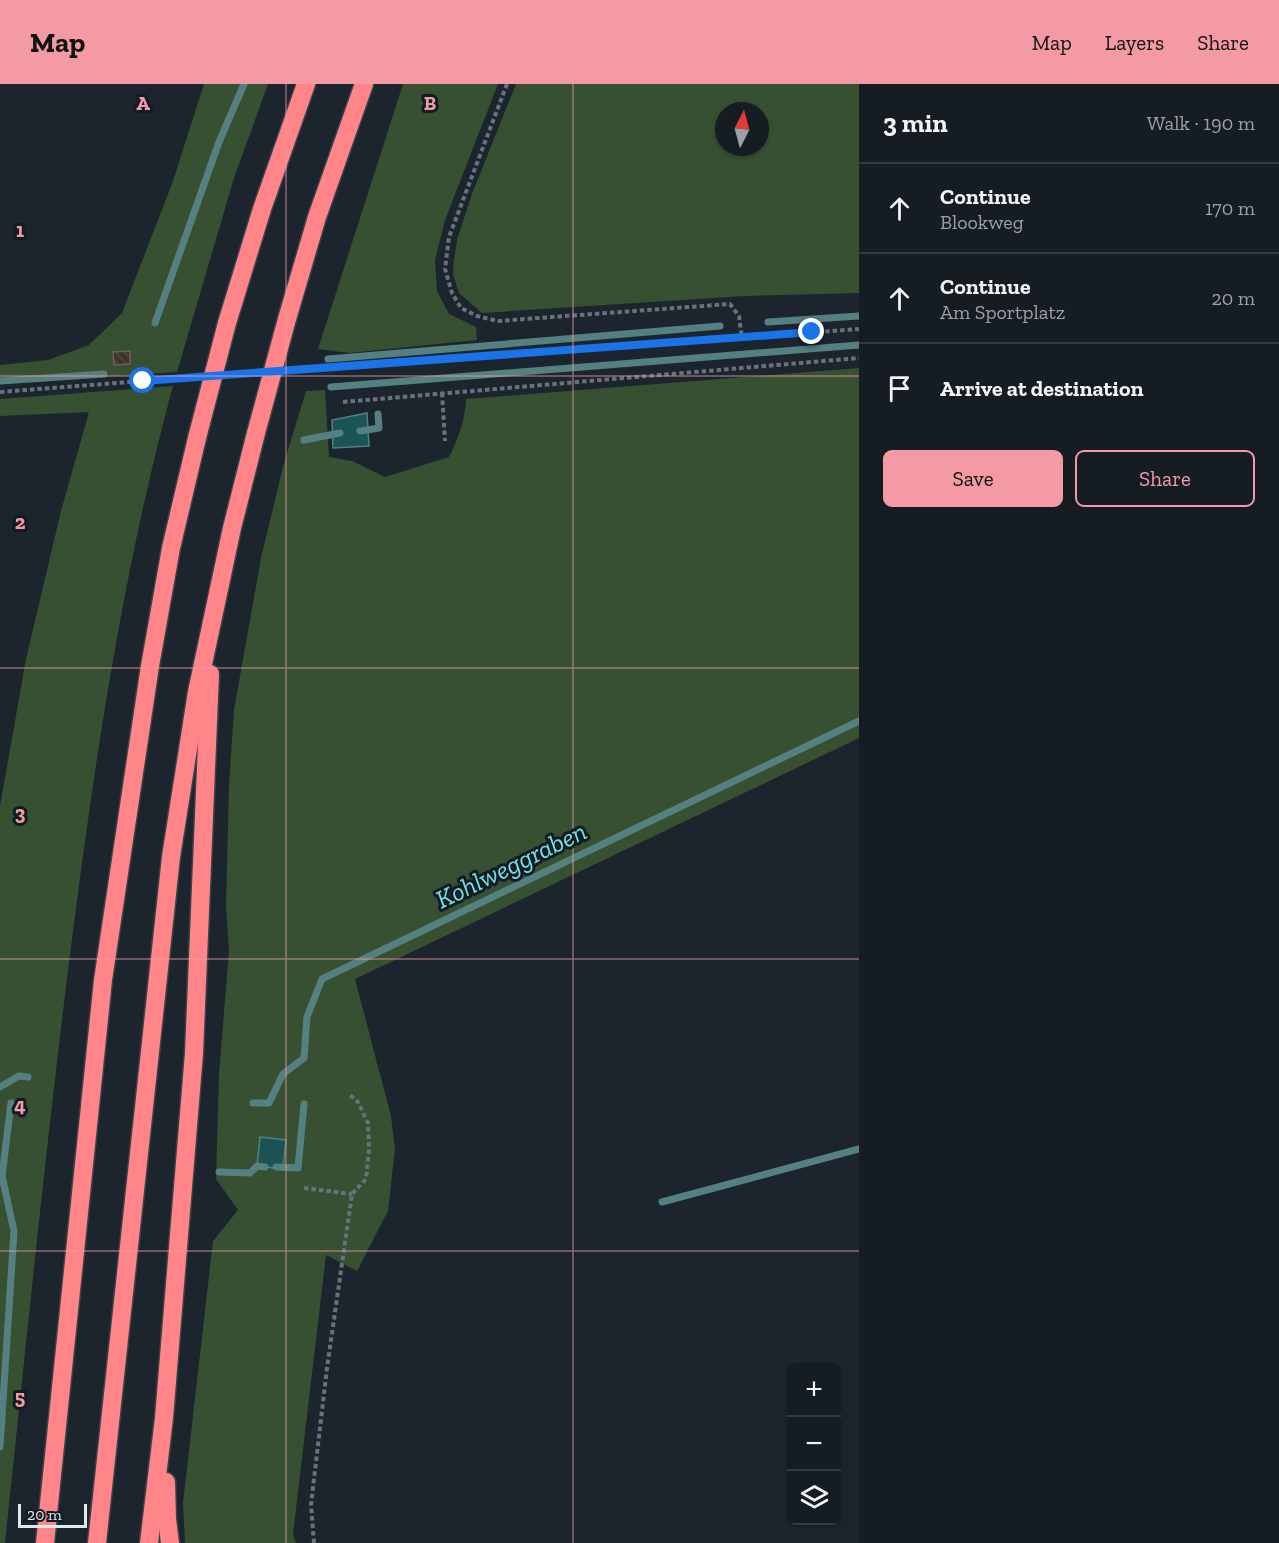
<!DOCTYPE html>
<html lang="en">
<head>
<meta charset="utf-8">
<style>
  :root { --surface:#151c22; --page:#1e252a; --text:#f1f3f6; --muted:#9da1a5; --line:#343a40; --accent:#f49aa5 }
  body { margin:0; font-family:"Zilla Slab",serif; background:var(--page); color:var(--text) }
  .controls { position:absolute; right:18px; bottom:18px; display:grid; overflow:hidden; border-radius:9px; box-shadow:0 2px 4px #0004 }
  .controls button { width:54px; height:54px; display:grid; place-items:center; padding:0; border:0; border-bottom:2px solid var(--line); background:var(--surface); color:var(--text); font:30px sans-serif }
  .compass { position:absolute; left:715px; top:18px; width:54px; height:54px; border-radius:50%; background:var(--surface); box-shadow:0 2px 4px #0004; rotate:6deg }
  .scale { position:absolute; left:18px; bottom:15px; width:69px; box-sizing:border-box; padding-left:6px; border:3px solid #e0e7ed; border-top:0; font-size:16px; line-height:21px; white-space:nowrap; color:#e0e7ed; -webkit-text-stroke:4px #121b24; paint-order:stroke }
  .stop { position:absolute; width:18px; height:18px; margin:-14px; border:4px solid #1a73e8; border-radius:50%; background:#fff }
  .stop.end { background:#1a73e8; border-color:#fff; box-shadow:0 2px 6px #0008 }
  .list { margin:0; padding:0; list-style:none }
  h2 { display:flex; justify-content:space-between; align-items:center; height:78px; margin:0; padding:0 24px; font-size:26px }
  h2 small { font-size:20px; font-weight:400; color:var(--muted) }
  .list li { display:grid; grid-template-columns:39px 1fr auto; gap:18px; align-items:center; box-sizing:border-box; height:90px; padding:0 24px; border-top:2px solid var(--line) }
  .list b { display:block; font-size:22px; white-space:nowrap }
  .list p { margin:0; font-size:20px; white-space:nowrap; color:var(--muted) }
  .list em { font-size:20px; font-style:normal; color:var(--muted) }
  .actions { display:flex; gap:12px; padding:18px 24px }
  .actions a { flex:1; padding:14px 0; border:2px solid var(--accent); border-radius:9px; text-align:center; font-size:21px; color:var(--accent) }
  .actions .main { background:var(--accent); color:#111 }
  .icon { flex:none; width:33px; height:33px; fill:none; stroke:currentColor; stroke-width:2; stroke-linecap:round; stroke-linejoin:round }
  .map { position:relative; flex:none; width:859px; height:1459px; overflow:hidden }
  header { display:flex; align-items:center; gap:36px; box-sizing:border-box; height:84px; padding:0 30px; background:var(--accent); color:#111 }
  header strong { font-size:28px }
  nav { display:flex; gap:33px; margin-inline-start:auto; font-size:21px }
  main { display:flex }
  aside { flex:1; background:var(--surface) }
  .map>svg:first-child { display:block }
  .grass { fill:#375032; fill-rule:evenodd }
  .water { fill:#1a5454; stroke:#558082; stroke-width:1.5 }
  .lines { fill:none; stroke-linecap:round; stroke-linejoin:round }
  .stream { stroke:#558082; stroke-width:7 }
  .building { fill:url(#building-back-hatch); stroke:#6d6057; stroke-width:1.5 }
  .motorway-casing { stroke:#3a424a; stroke-width:21 }
  .path { stroke:#697179; stroke-width:4; stroke-dasharray:4.5 3; stroke-linecap:butt }
  .motorway { stroke:#ff8589; stroke-width:18 }
  .motorway-bridge-casing { stroke:#3a424a; stroke-width:21; stroke-linecap:butt }
  .motorway-bridge { stroke:#ff8589; stroke-width:18 }
  .route { stroke:#1a73e8; stroke-width:8 }
  .grid { fill:none; stroke:#f49aa5; stroke-width:1.5; stroke-opacity:0.55 }
  .labels { text-anchor:middle; stroke-width:6; stroke-linejoin:round; paint-order:stroke }
  .water-label { font-size:26px; font-style:italic; fill:#72e4e3; stroke:#121b24 }
  .grid-label { font-size:20px; text-anchor:middle; font-weight:bold; fill:#f49aa5; stroke:#121b24; stroke-width:6; stroke-linejoin:round; paint-order:stroke }
</style>
</head>
<body>
<header>
<strong>Map</strong>
<nav><a>Map</a><a>Layers</a><a>Share</a></nav>
</header>
<main>
<div class="map">
<svg width="859" height="1459" viewBox="0 0 859 1459">
  <defs>
    <pattern id="building-back-hatch" width="6" height="6" patternUnits="userSpaceOnUse" patternTransform="scale(1.5)"><rect width="6" height="6" fill="#3f342c"/><path d="M-1 5l2 2M0 0l6 6M5-1l2 2" fill="none" stroke="#514841"/></pattern>
  </defs>
  <rect width="100%" height="100%" fill="#1c252e"/>
  <g class="grass">
    <path d="M204,0H268L234,94L177,288L0,300V281L48,276L89,261L122,229L172,100Z"/>
    <path d="M403,0H498L445,136L435,176L437,207L449,230L476,243L477,256L349,269L318,265Z"/>
    <path d="M516,0H859V209L744,212L482,229L459,209L453,190L454,176L457,156L472,110ZM724,27H760V63H724Z"/>
    <path d="M859,284V654L355,895L391,1032L395,1065L388,1127L357,1187L326,1171L293,1450L296,1459H185L183,1419L213,1157L238,1126L216,1095L219,991L229,866L226,824L229,702L234,626L261,474L284,379L306,307L325,306L329,373L352,377L385,393L449,373C459,353 465,336 466,315Z"/>
    <path d="M173,302C123,486 95,674 71,863C46,1061 26,1260 5,1459H0V722L26,575L61,427L89,328L0,332V315Z"/>
  </g>
  <g class="water">
    <path d="M367,329L369,362L333,364L332,336Z"/>
    <path d="M260,1053L286,1056L283,1085L257,1082Z"/>
  </g>
  <g class="lines">
    <g class="stream">
      <path d="M768,238L859,232"/>
      <path d="M155,239L219,58L244,0"/>
      <path d="M328,275L720,242"/>
      <path d="M0,297L104,290"/>
      <path d="M331,303L859,261"/>
      <path d="M360,347L379,344L378,330"/>
      <path d="M304,356L340,349"/>
      <path d="M0,1003L19,992L28,993"/>
      <path d="M253,1019H269L283,990L304,974L307,933L322,895L859,637"/>
      <path d="M276,1083L298,1084L304,1020"/>
      <path d="M219,1088L250,1089L257,1082L265,1083"/>
      <path d="M662,1118L859,1065"/>
      <path d="M0,1363L14,1147L2,1092L11,1019"/>
    </g>
  </g>
  <path class="building" d="M130,267V280L114,281L113,268Z"/>
  <g class="lines">
    <defs>
      <g id="motorway">
        <path d="M287,235L317,133L364,0"/>
        <path d="M227,239L262,125L306,0"/>
        <path d="M166,1398L167,1435L170,1459"/>
        <path d="M45,1459L103,896L150,582L171,464L197,354"/>
        <path d="M97,1459L171,773L197,608L232,444L256,349"/>
        <path d="M149,1459L164,1334L194,969L210,590"/>
      </g>
    </defs>
    <use href="#motorway" class="motorway-casing"/>
    <g class="path">
      <path d="M507,0L449,153L445,185L452,209L461,224L477,232L498,237L730,220L739,232L742,254"/>
      <path d="M294,286L859,245"/>
      <path d="M234,290L251,289"/>
      <path d="M0,308L194,293"/>
      <path d="M442,309L445,357"/>
      <path d="M343,318L859,274"/>
      <path d="M304,1104L352,1110"/>
      <path d="M314,1459L311,1421L327,1284L352,1110L366,1095L369,1066L368,1039L358,1018L349,1010"/>
    </g>
    <use href="#motorway" class="motorway"/>
    <defs>
      <g id="motorway-bridge">
        <path d="M256,349L287,235"/>
        <path d="M197,354L227,239"/>
      </g>
    </defs>
    <use href="#motorway-bridge" class="motorway-bridge-casing"/>
    <use href="#motorway-bridge" class="motorway-bridge"/>
  </g>
  <g class="lines">
    <path class="route" d="M143,297L812,248"/>
  </g>
  <path class="grid" d="M286,0V1459M573,0V1459M0,292H859M0,584H859M0,875H859M0,1167H859"/>
  <g class="labels">
    <g class="water-label">
      <text transform="translate(511 781) rotate(-26)" y="9">Kohlweggraben</text>
    </g>
  </g>
  <g class="grid-label">
    <text x="143" y="26">A</text>
    <text x="430" y="26">B</text>
    <text x="20" y="153">1</text>
    <text x="20" y="445">2</text>
    <text x="20" y="736">3</text>
    <text x="20" y="1028">4</text>
    <text x="20" y="1320">5</text>
  </g>
</svg>
<div class="controls">
<button>+</button>
<button>−</button>
<button><svg class="icon" aria-label="layers" viewBox="0 0 24 24"><path d="M12 4l9 5-9 5-9-5zM3 14l9 5 9-5"/></svg></button>
</div>
<svg class="compass" viewBox="-18 -18 36 36"><path d="M0-13l5 13h-10z" fill="#e53935"/><path d="M0 13l5-13h-10z" fill="#9da1a5"/></svg>
<div class="scale">20 m</div>
<div class="stop" style="left:143px;top:297px"></div>
<div class="stop end" style="left:812px;top:248px"></div>
</div>
<aside>
<h2>3 min<small>Walk · 190 m</small></h2>
<ul class="list">
<li><svg class="icon" aria-label="ahead" viewBox="0 0 24 24"><path d="M12 20V5M6 11l6-6 6 6"/></svg><div><b>Continue</b><p>Blookweg</p></div><em>170 m</em></li>
<li><svg class="icon" aria-label="ahead" viewBox="0 0 24 24"><path d="M12 20V5M6 11l6-6 6 6"/></svg><div><b>Continue</b><p>Am Sportplatz</p></div><em>20 m</em></li>
<li><svg class="icon" aria-label="arrive" viewBox="0 0 24 24"><path d="M6 21V4h12l-3 4 3 4H6"/></svg><div><b>Arrive at destination</b></div></li>
</ul>
<div class="actions"><a class="main">Save</a><a>Share</a></div>
</aside>
</main>
</body>
</html>
